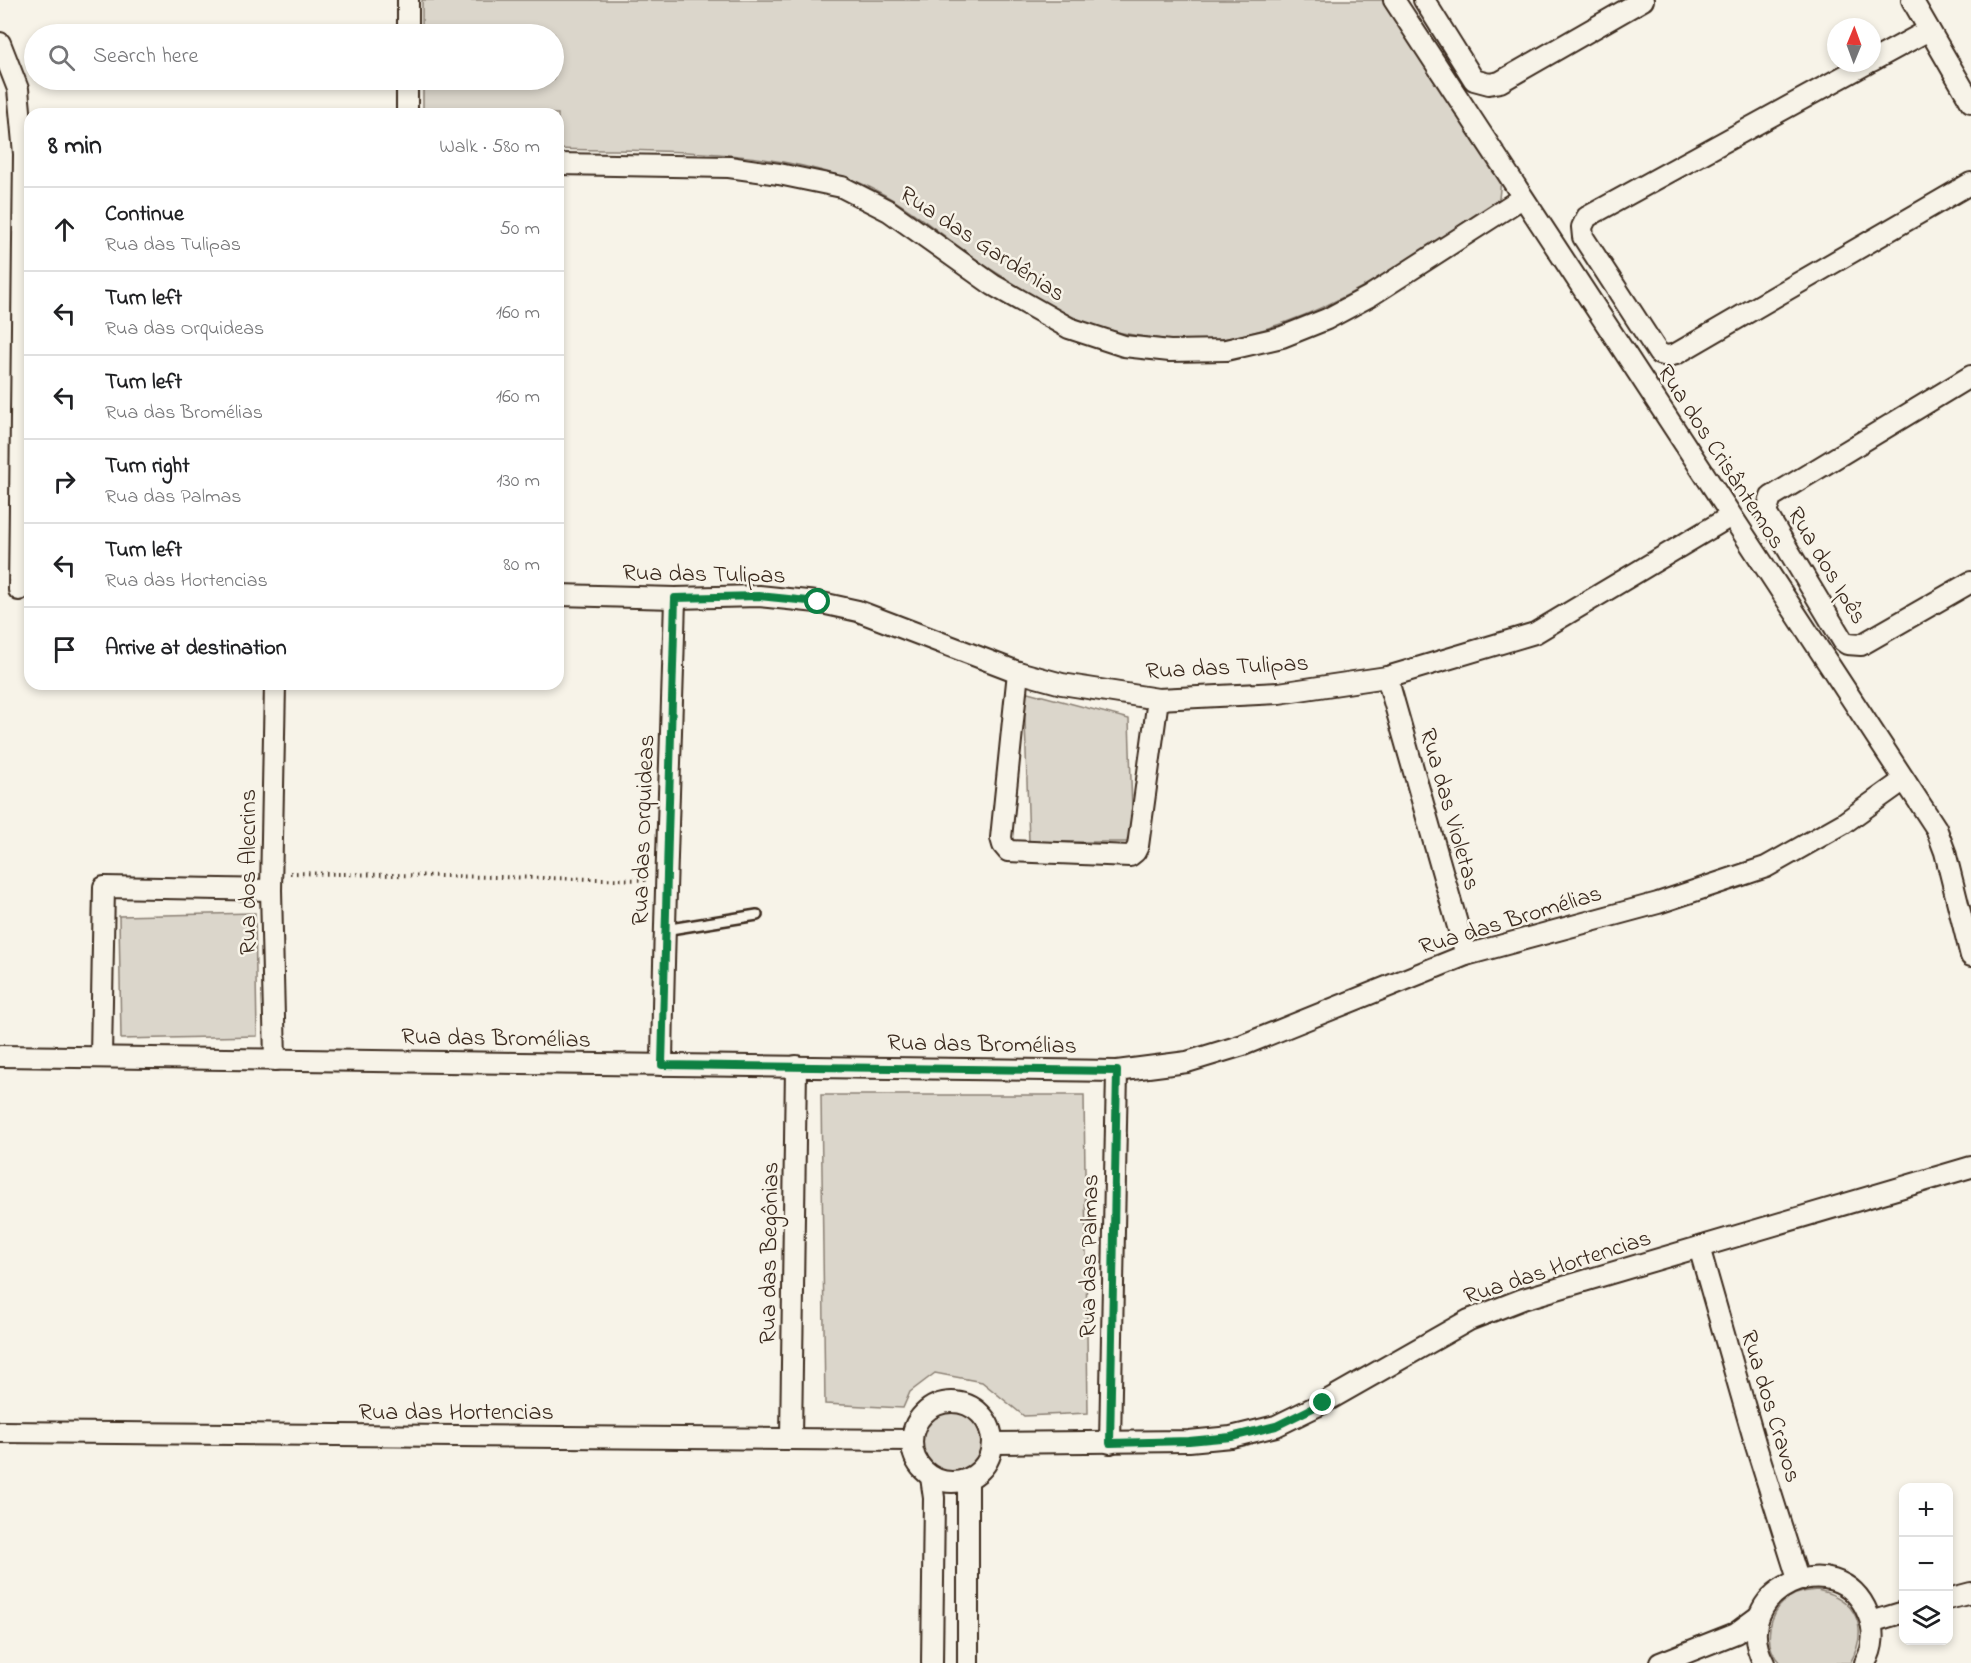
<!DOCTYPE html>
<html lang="en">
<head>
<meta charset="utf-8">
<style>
  :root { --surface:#fff; --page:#f6f6f6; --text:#202124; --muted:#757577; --line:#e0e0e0 }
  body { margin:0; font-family:"Indie Flower",sans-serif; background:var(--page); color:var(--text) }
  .controls { position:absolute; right:18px; bottom:18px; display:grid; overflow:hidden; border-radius:12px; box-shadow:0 3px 9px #0003 }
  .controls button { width:54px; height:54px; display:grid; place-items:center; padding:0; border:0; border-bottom:2px solid var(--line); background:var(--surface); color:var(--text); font:30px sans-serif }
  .compass { position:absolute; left:1827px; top:18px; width:54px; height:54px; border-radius:50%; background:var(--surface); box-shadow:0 3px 9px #0003; rotate:1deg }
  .stop { position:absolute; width:18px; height:18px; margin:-14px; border:4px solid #0b8043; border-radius:50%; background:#fff }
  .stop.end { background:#0b8043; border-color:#fff; box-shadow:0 2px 6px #0008 }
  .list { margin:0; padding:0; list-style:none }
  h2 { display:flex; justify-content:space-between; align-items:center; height:78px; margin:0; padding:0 24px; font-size:26px }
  h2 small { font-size:20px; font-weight:400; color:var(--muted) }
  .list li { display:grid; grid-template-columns:39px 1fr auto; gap:18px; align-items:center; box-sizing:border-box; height:84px; padding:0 24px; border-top:2px solid var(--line) }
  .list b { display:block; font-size:22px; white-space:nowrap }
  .list p { margin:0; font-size:20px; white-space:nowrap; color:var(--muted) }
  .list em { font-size:20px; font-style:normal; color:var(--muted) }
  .icon { flex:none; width:33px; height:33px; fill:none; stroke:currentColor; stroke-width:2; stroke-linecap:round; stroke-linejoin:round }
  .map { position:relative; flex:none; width:1971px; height:1663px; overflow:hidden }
  .search { position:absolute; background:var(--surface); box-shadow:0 3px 9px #0003; left:24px; top:24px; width:540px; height:66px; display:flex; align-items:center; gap:15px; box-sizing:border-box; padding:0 21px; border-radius:33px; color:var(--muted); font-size:22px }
  .panel { position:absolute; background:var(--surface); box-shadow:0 3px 9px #0003; left:24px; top:108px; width:540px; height:582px; border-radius:18px }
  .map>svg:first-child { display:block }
  .green { fill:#dbd6cb; stroke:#8b8074; stroke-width:1.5 }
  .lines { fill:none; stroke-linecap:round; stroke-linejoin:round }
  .lane-casing { stroke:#3b2a1e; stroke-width:14 }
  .street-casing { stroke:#3b2a1e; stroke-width:24 }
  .path { stroke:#3b2a1e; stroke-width:4; stroke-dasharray:1.5 4.5; stroke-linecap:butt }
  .lane { stroke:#f7f3e8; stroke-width:9 }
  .street { stroke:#f7f3e8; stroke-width:20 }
  .route { stroke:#0b8043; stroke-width:8 }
  .labels { text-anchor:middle; stroke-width:5; stroke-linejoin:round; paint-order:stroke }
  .street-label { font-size:24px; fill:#3b2a1e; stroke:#f7f3e8 }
</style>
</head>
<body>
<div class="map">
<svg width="1971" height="1663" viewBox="0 0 1971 1663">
  <rect width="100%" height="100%" fill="#f7f3e8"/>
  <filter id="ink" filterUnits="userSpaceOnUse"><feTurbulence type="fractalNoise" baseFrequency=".0167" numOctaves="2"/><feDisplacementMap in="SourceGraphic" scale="12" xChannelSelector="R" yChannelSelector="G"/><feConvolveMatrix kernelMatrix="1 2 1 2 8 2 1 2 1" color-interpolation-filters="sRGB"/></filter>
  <g filter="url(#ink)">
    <g class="green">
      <path d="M422,0H1382L1501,179L1499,199C1412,256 1327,322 1222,339C1201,343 1176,341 1155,338C1127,335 1097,329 1071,316C1046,305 1023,289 1000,275C947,243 904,196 844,177C752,147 653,152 558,149V114H423V80H554V34H422Z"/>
      <path d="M1024,691L1129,719L1133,842H1029Z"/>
      <path d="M255,913L257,1036L121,1039L119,916Z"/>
      <path d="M821,1095H1084L1088,1413L1024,1416L982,1382L935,1373L910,1392L903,1408L825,1404Z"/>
      <circle cx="952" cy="1442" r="32"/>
      <path d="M1817,1590C1856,1598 1870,1628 1850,1663H1780C1762,1644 1768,1611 1790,1597C1798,1592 1807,1591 1817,1590Z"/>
    </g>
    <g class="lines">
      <defs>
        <path id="lane" d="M664,930L757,915"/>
        <g id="street">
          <path d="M1394,0L1936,828L1945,852L1971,956"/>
          <path d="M1424,0L1474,80L1489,84L1500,82L1643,0"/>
          <path d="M1912,0L1971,102"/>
          <path d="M408,34V0"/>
          <path d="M0,43L18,89L24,154L19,590"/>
          <path d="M1872,61L1929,30"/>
          <path d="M1868,63L1587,217L1582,227L1583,237L1659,354L1668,356L1676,354L1971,183"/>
          <path d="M407,114V80"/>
          <path d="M558,164L729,167L779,174L842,187L889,211L993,285L1069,328L1124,346L1170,351L1226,350L1282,337L1327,319L1370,296L1522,198"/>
          <path d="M1971,376L1771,497L1766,513L1843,641L1847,644L1861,645L1971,582"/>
          <path d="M558,595L675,598L759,596L817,602L858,611L1018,672L1062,684L1158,699L1279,693L1387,677L1535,633L1731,516"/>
          <path d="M1018,672L1001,838L1003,845L1008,851L1130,856L1135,852L1138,846L1158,699"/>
          <path d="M1387,677L1466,955"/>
          <path d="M275,684L271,890L275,1060"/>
          <path d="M0,1056L1117,1071L1187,1062L1243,1045L1466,955L1658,903L1766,867L1844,823L1904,780"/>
          <path d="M101,1057L104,887L271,890"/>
          <path d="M662,1065C664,909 671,754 675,598"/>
          <path d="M1699,1247L1756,1446L1798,1579"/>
          <circle cx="952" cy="1442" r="40"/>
          <path d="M0,1432L911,1440"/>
          <path d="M791,1439L796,1066"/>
          <path d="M993,1443L1189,1441L1231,1437L1276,1426L1323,1403L1469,1320L1523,1299L1971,1167"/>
          <path d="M1110,1443L1117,1071"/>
          <path d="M931,1477L934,1498L932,1663"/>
          <path d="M1948,1599L1971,1593"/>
          <path d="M1871,1622L1904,1612"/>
          <path d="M968,1663V1479"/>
          <path d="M1660,1663L1736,1633L1759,1616"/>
          <path d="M1764,1663C1725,1592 1838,1539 1868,1614C1875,1630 1874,1648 1865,1663"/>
        </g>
      </defs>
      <use href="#lane" class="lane-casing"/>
      <use href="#street" class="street-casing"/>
      <path class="path" d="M290,873L649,880"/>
      <use href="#lane" class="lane"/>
      <use href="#street" class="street"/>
    </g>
  </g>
  <g class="lines" filter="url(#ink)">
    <path class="route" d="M818,602L759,596L675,598C671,754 665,909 662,1065L1117,1071L1110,1443L1189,1441L1231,1437L1276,1426L1323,1403"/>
  </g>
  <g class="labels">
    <g class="street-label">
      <text transform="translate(983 243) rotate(33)" y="8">Rua das Gardênias</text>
      <text transform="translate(1722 456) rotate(57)" y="8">Rua dos Crisântemos</text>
      <text transform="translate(1828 565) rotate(59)" y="8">Rua dos Ipês</text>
      <text transform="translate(704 573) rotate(1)" y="8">Rua das Tulipas</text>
      <text transform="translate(1227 666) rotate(-3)" y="8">Rua das Tulipas</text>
      <text transform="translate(1451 809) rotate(74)" y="8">Rua das Violetas</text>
      <text transform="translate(642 830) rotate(-88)" y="8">Rua das Orquideas</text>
      <text transform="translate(247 872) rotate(-90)" y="8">Rua dos Alecrins</text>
      <text transform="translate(1510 919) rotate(-17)" y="8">Rua das Bromélias</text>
      <text transform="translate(496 1037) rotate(1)" y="8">Rua das Bromélias</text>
      <text transform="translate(982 1043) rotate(1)" y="8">Rua das Bromélias</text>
      <text transform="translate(768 1253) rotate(-89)" y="8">Rua das Begônias</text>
      <text transform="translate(1088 1256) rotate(-89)" y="8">Rua das Palmas</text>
      <text transform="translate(1557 1266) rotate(-18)" y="8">Rua das Hortencias</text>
      <text transform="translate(1772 1406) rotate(73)" y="8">Rua dos Cravos</text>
      <text x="456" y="1419">Rua das Hortencias</text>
    </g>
  </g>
</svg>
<div class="controls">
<button>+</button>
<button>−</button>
<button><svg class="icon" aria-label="layers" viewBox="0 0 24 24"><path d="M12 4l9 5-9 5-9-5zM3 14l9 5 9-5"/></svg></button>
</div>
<svg class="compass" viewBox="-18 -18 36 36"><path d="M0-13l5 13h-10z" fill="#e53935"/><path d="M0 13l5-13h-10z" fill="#757577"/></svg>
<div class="stop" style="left:818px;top:602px"></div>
<div class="stop end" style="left:1323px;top:1403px"></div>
<div class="search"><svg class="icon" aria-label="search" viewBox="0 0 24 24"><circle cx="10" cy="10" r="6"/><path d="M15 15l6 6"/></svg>Search here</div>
<section class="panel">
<h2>8 min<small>Walk · 580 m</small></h2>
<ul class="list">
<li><svg class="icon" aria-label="ahead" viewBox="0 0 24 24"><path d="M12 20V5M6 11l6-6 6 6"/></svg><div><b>Continue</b><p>Rua das Tulipas</p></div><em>50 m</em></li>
<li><svg class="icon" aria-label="left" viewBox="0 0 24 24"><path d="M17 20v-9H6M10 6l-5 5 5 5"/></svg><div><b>Turn left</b><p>Rua das Orquideas</p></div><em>160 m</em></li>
<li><svg class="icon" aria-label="left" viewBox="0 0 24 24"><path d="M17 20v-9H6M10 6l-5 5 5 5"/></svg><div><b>Turn left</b><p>Rua das Bromélias</p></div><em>160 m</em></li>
<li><svg class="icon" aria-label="right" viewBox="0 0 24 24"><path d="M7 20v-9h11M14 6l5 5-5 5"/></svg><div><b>Turn right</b><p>Rua das Palmas</p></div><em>130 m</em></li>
<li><svg class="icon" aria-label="left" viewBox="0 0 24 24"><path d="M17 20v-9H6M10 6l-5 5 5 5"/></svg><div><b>Turn left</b><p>Rua das Hortencias</p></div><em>80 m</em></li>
<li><svg class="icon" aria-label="arrive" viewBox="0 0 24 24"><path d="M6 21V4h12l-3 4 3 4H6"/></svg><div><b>Arrive at destination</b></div></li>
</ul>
</section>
</div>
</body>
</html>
